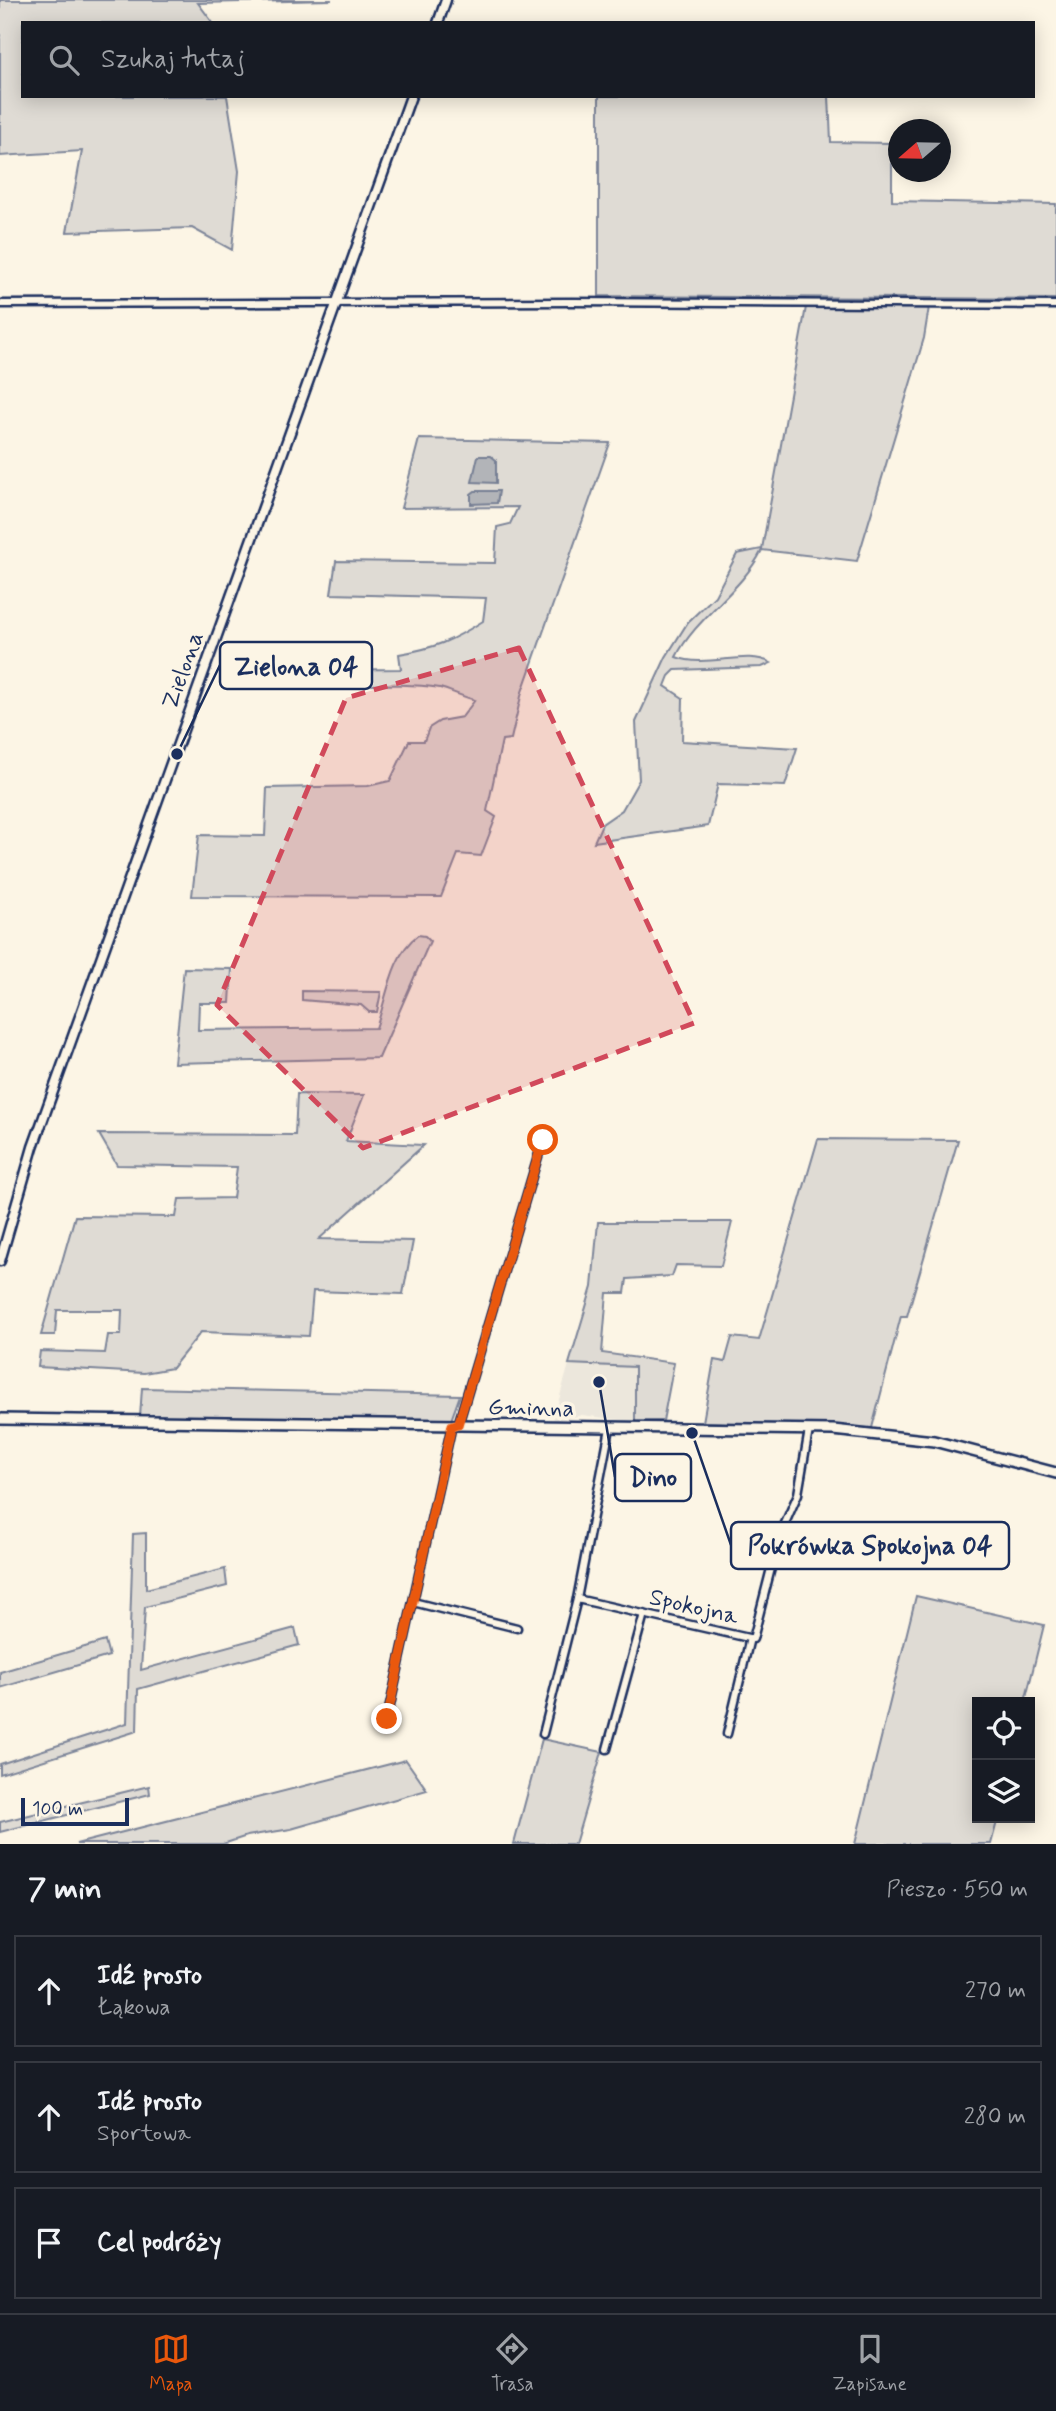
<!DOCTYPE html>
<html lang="pl">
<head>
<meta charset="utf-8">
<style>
  :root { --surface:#171b24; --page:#242831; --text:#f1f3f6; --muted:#9ea1a6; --line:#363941; --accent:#ea580c }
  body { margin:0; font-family:Mynerve,sans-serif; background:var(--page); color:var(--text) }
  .controls { position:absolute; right:21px; bottom:21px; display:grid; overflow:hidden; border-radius:0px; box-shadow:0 4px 18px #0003 }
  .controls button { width:63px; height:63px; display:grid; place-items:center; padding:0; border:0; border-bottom:2px solid var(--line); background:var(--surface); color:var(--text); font:35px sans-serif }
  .compass { position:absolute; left:888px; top:119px; width:63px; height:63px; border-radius:50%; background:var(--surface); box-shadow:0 4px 18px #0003; rotate:250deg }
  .scale { position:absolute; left:21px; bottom:18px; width:108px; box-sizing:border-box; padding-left:7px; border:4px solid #1b2f5e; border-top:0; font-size:19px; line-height:24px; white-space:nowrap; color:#1b2f5e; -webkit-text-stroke:5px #fcf5e5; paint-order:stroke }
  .stop { position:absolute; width:21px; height:21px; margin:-16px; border:5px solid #ea580c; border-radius:50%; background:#fff }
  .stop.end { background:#ea580c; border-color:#fff; box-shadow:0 2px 7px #0008 }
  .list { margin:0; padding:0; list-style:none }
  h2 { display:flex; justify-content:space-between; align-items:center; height:91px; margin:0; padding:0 28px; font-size:30px }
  h2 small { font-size:23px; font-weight:400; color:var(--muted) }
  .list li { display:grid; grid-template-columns:46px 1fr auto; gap:21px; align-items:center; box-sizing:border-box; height:112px; margin:0 14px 14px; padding:0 14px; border:2px solid var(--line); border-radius:0px }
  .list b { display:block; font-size:26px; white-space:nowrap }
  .list p { margin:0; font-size:23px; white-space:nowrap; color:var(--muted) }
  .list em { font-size:23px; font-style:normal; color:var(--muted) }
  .icon { flex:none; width:38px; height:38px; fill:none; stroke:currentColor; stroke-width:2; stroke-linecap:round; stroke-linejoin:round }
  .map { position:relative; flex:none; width:1056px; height:1844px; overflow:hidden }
  .search { position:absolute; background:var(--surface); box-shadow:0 4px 18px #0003; left:21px; right:21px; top:21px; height:77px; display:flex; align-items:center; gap:18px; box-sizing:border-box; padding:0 24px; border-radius:0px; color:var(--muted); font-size:26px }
  .sheet { height:469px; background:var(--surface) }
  nav { display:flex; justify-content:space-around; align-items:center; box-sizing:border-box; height:98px; border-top:2px solid var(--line); background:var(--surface); font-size:19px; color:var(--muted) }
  nav a { display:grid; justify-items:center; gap:4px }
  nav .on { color:var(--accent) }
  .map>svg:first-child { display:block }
  .built { fill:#ece7dc }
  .green { fill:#dfdbd4; stroke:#7d8599; stroke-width:2 }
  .water { fill:#b2b4b8; stroke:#767f94; stroke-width:2 }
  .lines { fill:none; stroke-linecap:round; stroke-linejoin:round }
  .minor-casing { stroke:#1b2f5e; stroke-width:11 }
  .tertiary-casing { stroke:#1b2f5e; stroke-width:13 }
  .secondary-casing { stroke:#1b2f5e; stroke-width:14 }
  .minor { stroke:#fcf5e5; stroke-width:6 }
  .tertiary { stroke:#fcf5e5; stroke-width:8 }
  .secondary { stroke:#fcf5e5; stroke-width:9 }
  .route { stroke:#ea580c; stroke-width:9 }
  .marked { fill:#d1495b; fill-opacity:0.2; stroke:#d1495b; stroke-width:5; stroke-dasharray:14 9; stroke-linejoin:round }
  .labels { text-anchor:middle; stroke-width:7; stroke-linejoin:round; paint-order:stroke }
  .street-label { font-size:24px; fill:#1b2f5e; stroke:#fcf5e5 }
  .leader { fill:none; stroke:#1b2f5e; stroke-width:2.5 }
  .callout-dot { fill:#1b2f5e; stroke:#fcf5e5; stroke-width:2.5 }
  .callout { fill:#fcf5e5; stroke:#1b2f5e; stroke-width:2.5 }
  .callout-label { font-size:26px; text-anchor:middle; font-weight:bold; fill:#1b2f5e }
</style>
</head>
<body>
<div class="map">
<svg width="1056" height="1844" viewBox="0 0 1056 1844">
  <rect width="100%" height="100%" fill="#fcf5e5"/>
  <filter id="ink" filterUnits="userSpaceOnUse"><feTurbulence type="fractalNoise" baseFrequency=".0143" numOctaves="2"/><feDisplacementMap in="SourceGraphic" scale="14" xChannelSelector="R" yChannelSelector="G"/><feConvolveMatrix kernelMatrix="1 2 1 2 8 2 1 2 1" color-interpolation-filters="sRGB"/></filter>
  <g filter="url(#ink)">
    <path class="built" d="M569,1364L635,1366V1422L582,1415L553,1421Z"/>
    <g class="green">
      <path d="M0,0H332L198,3L213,23H23V96H227L239,171L232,250L192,228L67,232L82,151L0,156Z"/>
      <path d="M599,96H829L831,142L892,143V201L1056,204V299L599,296Z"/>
      <path d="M806,307H929L924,338L857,561L762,550C741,592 697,616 676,657C707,669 746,649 771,663L762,667L675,670L669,676L665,686L683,698L682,741L797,748L785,786L718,784L708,826L594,842L602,824L622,810L639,780L636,722L666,657L688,622L715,596L737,554L762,549Z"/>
      <path d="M419,439L610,443L522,692L511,739L502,740L487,811L496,817L481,856L458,854L441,897L192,896L199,835L265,836L267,788L368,786L390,781L409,741H424L429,728L440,721L462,717L475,700C466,698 448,690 440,688C401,682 359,686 320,685L322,670L401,669L399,654C435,648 452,641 483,621L486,598L331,594L336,561L495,563L497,527L510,524L518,507L401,508Z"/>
      <path d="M418,935L425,936L430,941L379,1058L174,1063L184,968L232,969L230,1003H199L198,1030L376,1028C387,998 391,955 418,935Z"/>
      <path d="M302,991L381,992L377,1012H369L361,1005L302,1000Z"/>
      <path d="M297,1094L364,1095L346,1141L424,1145L319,1239L413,1241L403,1294L313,1291L309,1336L201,1332L172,1368L144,1373L38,1367L40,1351L105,1353L108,1335H121L122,1310H57L55,1335H41L75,1216L176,1217L179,1199L233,1198L237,1167L117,1165L99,1134L295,1135Z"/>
      <path d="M818,1139L958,1140L907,1316H901L872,1428L703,1422L714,1360L725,1362L732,1337L759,1340Z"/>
      <path d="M598,1222H732L721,1266L676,1265L672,1276L627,1279L625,1293H607L602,1353L674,1363L663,1421L635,1422V1367L569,1364L592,1287Z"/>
      <path d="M142,1388L460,1395L451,1420L140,1417Z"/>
      <path d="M146,1533V1589L225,1569L227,1586L145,1607L141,1670L295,1628L299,1645L138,1689L137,1731L0,1774V1764L127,1723L133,1534Z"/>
      <path d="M916,1596L1044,1625L1025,1702H977V1818H998L991,1844H855Z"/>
      <path d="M105,1641L109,1656L0,1688V1672Z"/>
      <path d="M542,1739L602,1752L575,1844H514Z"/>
      <path d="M406,1760L427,1790L291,1829L247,1836L223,1844H76Z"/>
      <path d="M149,1786L150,1794L0,1832V1822Z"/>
    </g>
    <g class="water">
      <path d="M478,456H491L496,460V483L472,482Z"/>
      <path d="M475,491H499L497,503L471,504V494Z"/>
    </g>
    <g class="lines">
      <defs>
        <g id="minor">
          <path d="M0,304L572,302L1056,305"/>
          <path d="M458,1425L543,1140"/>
          <path d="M577,1599L753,1639L779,1537L798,1494L809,1430"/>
          <path d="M413,1602L517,1628"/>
          <path d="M387,1719L452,1425"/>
          <path d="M543,1734L577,1599L610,1428"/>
          <path d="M727,1734L750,1638"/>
          <path d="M607,1749L644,1614"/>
        </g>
        <g id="tertiary">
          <path d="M438,23L446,0"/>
          <path d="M0,1261L33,1147L411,96"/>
        </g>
        <path id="secondary" d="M0,1419L833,1430L934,1441L1056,1473"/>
      </defs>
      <use href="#minor" class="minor-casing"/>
      <use href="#tertiary" class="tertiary-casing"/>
      <use href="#secondary" class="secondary-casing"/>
      <use href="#minor" class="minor"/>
      <use href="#tertiary" class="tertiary"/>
      <use href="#secondary" class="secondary"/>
    </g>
  </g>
  <g class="lines" filter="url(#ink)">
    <path class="route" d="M387,1719L452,1425H458L543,1140"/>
  </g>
  <path class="marked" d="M519,648L694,1023L363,1148L217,1005L346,698Z"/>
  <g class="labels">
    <g class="street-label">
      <text transform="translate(182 670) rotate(-70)" y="8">Zielona</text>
      <text transform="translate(531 1407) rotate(1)" y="8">Gminna</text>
      <text transform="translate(694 1606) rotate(13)" y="8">Spokojna</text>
    </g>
  </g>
  <path class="leader" d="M177 754L220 665M599 1382L615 1477M692 1433L731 1545"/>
  <g class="callout-dot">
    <circle cx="177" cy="754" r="7"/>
    <circle cx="599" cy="1382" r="7"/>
    <circle cx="692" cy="1433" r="7"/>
  </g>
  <g class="callout">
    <rect x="220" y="642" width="152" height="47" rx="7"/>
    <rect x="615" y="1454" width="76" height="47" rx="7"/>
    <rect x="731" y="1522" width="278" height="47" rx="7"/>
  </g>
  <g class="callout-label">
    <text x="296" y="675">Zielona 04</text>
    <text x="653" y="1486">Dino</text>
    <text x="870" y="1554">Pokrówka Spokojna 04</text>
  </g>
</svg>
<div class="controls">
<button><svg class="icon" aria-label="locate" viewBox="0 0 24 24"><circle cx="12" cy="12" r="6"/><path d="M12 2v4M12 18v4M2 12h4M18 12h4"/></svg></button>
<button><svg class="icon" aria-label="layers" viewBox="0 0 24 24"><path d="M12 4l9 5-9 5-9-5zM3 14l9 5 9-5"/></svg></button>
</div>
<svg class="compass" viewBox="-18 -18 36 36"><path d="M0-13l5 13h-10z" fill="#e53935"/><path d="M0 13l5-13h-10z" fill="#9ea1a6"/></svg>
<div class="scale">100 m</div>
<div class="stop" style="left:543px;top:1140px"></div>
<div class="stop end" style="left:387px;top:1719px"></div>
<div class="search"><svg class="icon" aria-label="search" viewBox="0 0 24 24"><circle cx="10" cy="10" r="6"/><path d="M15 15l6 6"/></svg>Szukaj tutaj</div>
</div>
<section class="sheet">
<h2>7 min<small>Pieszo · 550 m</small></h2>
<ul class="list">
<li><svg class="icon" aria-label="ahead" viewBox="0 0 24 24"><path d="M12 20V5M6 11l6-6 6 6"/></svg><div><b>Idź prosto</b><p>Łąkowa</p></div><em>270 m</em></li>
<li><svg class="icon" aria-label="ahead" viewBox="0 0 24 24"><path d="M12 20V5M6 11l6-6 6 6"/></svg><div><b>Idź prosto</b><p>Sportowa</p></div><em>280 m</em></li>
<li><svg class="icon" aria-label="arrive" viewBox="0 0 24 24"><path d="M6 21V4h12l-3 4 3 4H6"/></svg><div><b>Cel podróży</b></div></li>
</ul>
</section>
<nav>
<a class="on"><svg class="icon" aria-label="map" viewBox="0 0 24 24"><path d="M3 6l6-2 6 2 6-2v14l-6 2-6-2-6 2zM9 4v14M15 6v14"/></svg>Mapa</a>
<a><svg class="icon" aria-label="directions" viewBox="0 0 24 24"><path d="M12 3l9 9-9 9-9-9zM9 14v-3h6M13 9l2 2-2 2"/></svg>Trasa</a>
<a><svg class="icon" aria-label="saved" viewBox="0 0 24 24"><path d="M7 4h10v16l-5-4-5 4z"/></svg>Zapisane</a>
</nav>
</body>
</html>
